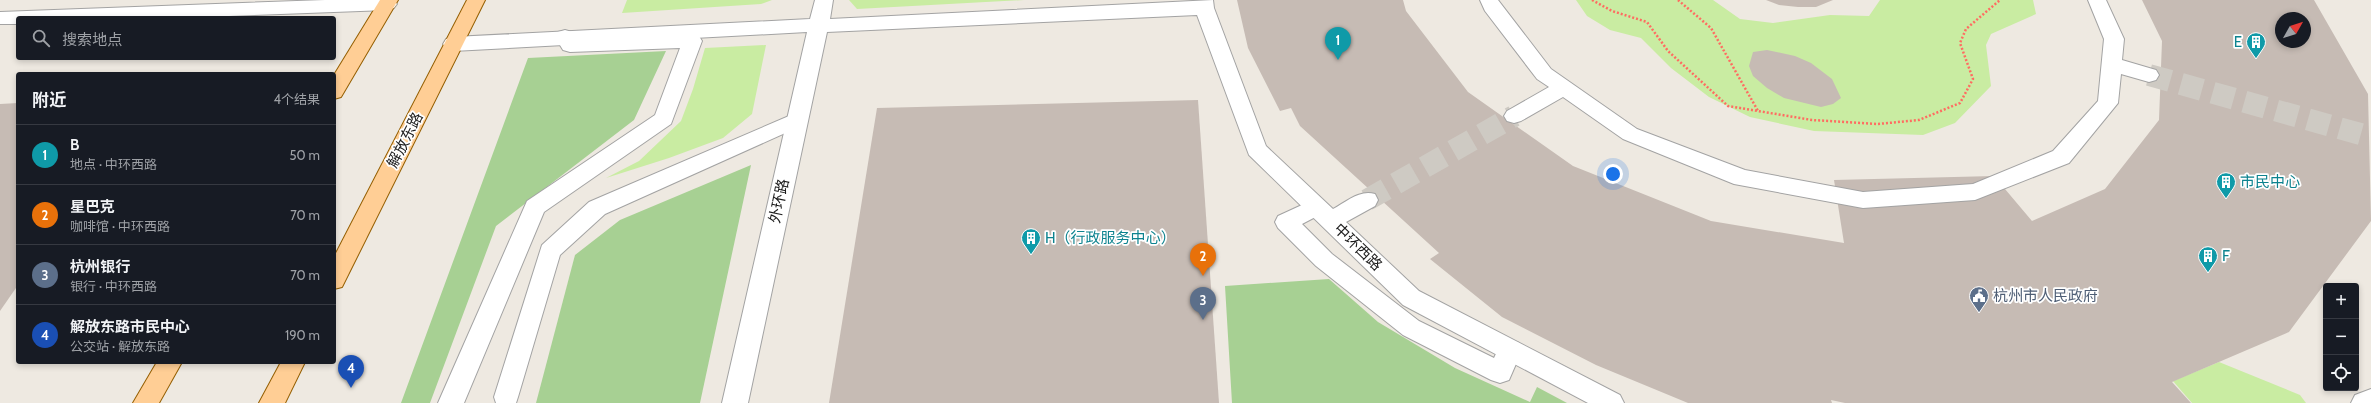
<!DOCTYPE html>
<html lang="zh">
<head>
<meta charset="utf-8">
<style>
  :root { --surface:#171b24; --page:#20242c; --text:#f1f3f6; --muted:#9ea1a6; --line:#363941; --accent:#df868a }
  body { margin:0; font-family:Cabin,"Noto Sans SC",sans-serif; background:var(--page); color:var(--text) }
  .controls { position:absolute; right:12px; bottom:12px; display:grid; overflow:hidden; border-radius:4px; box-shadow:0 2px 6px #0003 }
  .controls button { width:36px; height:36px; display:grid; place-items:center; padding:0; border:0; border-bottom:1px solid var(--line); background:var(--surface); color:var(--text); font:20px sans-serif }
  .compass { position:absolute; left:2275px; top:12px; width:36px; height:36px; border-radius:50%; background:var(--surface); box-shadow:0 2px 6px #0003; rotate:51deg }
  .you { position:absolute; left:1613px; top:174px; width:14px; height:14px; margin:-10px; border:3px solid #fff; border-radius:50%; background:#1a73e8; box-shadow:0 0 0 6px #1a73e833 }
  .badge { display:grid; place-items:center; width:26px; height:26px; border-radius:50%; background:var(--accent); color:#fff; font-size:13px; font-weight:700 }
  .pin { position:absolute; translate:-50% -33px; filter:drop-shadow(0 1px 2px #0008) }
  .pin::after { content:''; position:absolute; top:21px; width:14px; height:12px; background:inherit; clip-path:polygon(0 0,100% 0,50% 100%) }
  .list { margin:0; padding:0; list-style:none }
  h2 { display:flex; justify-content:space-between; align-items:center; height:52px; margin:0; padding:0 16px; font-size:17px }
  h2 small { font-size:13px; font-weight:400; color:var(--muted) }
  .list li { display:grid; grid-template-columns:26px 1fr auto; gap:12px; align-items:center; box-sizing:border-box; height:60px; padding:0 16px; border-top:1px solid var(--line) }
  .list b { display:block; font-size:15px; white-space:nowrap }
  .list p { margin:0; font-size:13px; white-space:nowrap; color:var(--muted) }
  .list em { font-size:13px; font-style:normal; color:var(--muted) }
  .icon { flex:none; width:22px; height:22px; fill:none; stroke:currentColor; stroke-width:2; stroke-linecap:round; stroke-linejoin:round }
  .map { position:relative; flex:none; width:2371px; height:403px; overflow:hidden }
  .search { position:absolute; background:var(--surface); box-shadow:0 2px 6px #0003; left:16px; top:16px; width:320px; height:44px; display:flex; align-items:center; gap:10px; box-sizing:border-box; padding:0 14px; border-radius:4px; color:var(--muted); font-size:15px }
  .panel { position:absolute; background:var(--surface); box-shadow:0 2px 6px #0003; left:16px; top:72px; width:320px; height:292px; border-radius:4px }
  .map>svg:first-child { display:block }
  .grass { fill:#c9eca2 }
  .forest { fill:#a7d093 }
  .building { fill:#c6bbb4; fill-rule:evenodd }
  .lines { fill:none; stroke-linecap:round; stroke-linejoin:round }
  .minor-tunnel { stroke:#cecac3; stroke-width:22; stroke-dasharray:22 11; stroke-linecap:butt }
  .service-casing { stroke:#a3a3a3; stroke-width:2 }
  .minor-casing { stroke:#a3a3a3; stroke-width:2 }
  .primary-casing { stroke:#945e00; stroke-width:2 }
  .path { stroke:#ff6c61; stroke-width:2.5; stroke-dasharray:2 2; stroke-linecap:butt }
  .service { fill:#fff; fill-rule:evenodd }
  .minor { fill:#fff; fill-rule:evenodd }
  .primary { fill:#ffce95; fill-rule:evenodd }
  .labels { text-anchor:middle; stroke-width:3.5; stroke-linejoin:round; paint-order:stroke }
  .culture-label { font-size:15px; fill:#0d838f; stroke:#fff; text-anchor:start }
  .street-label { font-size:15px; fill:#1c1c1c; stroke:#fff }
  .service-label { font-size:15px; fill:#4e5e75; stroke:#fff; text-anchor:start }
</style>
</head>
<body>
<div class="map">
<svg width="2371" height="403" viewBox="0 0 2371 403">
  <rect width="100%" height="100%" fill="#eee9e1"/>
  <g class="grass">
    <path d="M627,0H772L761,4L622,13Z"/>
    <path d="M849,0H1024L857,9Z"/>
    <path d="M1576,0H1713L1740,19L1773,23L1830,15L1869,16L1880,0H2033L2036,14L1991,34L1986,45L1991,86L1955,123L1923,135L1814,131L1750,117L1709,97L1671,68L1641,38L1610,30L1587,16Z"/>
    <path d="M766,45L752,114L723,138L669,158L606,178L639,161L681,121L693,89L705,48Z"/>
    <path d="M2219,362L2300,395L2306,403H2192L2173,381Z"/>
  </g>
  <g class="forest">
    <path d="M666,51L634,120L496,226L430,403H401L528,58Z"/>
    <path d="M751,165L700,403H536L575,255L620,220Z"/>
    <path d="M1329,279L1378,322L1455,368L1530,402L1537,387L1567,403H1232L1225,286Z"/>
  </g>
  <g class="building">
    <path d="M1237,0H1403L1406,11L1468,92L1573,166L1711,221L1844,243L1834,180L1994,176L2032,221L2105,189L2159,120L2162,41L2142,0H2314L2368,94L2371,221L2289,332L2172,382L2191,403H1845L1831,400L1832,403H1688L1596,365L1502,317L1430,259L1439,253L1300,126L1291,108L1280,111L1248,48ZM2281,18H2305V42H2281Z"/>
    <path d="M1766,0H1833L1816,7H1798L1779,5Z"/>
    <path d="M1767,50L1795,56L1811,63L1832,79L1841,98L1833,104L1821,107L1784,98L1767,88L1753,76L1749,66L1753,52Z"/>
    <path d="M1198,100L1219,403H829L877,108Z"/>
    <path d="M18,103V285L0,311V104Z"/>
  </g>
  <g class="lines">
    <g class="minor-tunnel">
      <path d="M2149,75L2371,137"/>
      <path d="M1367,200L1514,116"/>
    </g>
    <defs>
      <g id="service">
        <path d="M565,30L572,32L576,38L692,34L699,36L702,41L671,124L544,212L464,403H438L527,201L655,115L680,48L570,52L563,50L555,37L558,32Z"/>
        <path d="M796,113L803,115L806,120L803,125L605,214L560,255L518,397L516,403H496L494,397L542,245L589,202Z"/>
        <path d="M1315,199L1323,201L1326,207L1323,213L1302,224L1332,254L1419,321L1494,358L1501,343L1510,340L1519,343L1522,350L1509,380L1500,383L1491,380L1403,335L1316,266L1278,228L1275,222L1278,216Z"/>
      </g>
      <g id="minor">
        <path d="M325,0H394L397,4L394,8L387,10L174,18H18V24H0V12Z"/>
        <path d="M815,0H833L830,19L1213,0L1214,8L1266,146L1333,209C1346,202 1360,189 1375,194L1378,200L1375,206L1346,222L1419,291L1620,395L1624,403H1588L1403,305L1249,155L1197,15L827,32L748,403H722L807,32L453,51L446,49L443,44L446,39L453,37L810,19Z"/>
        <path d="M1480,0H1498L1551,69L1637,129L1745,170L1863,192L1973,184L2053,151L2098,101L2104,39L2088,0H2106L2124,39L2122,60L2156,70L2159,75L2156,80L2149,82L2121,74L2118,103L2069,163L1975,200L1863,208L1734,184L1623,139L1563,97L1521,121L1514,123L1507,121L1504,116L1507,111L1549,87L1537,79L1485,11Z"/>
        <path d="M2371,389V403H2351L2355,395Z"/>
      </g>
      <g id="primary">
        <path d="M380,0H398L341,97L334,99V75Z"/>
        <path d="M467,0H485L342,287L334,289V257Z"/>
        <path d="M157,362H182L159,403H133Z"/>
        <path d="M281,362H305L285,403H259Z"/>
      </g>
    </defs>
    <use href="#service" class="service-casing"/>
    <use href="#minor" class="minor-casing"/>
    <use href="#primary" class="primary-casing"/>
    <g class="path">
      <path d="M1592,0L1612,11L1647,22L1668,51L1728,106L1812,120L1878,124L1919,120L1960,103L1973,79L1960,43L1966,29L2000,0"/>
      <path d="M1678,0L1711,28L1758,111"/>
    </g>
    <use href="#service" class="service"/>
    <use href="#minor" class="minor"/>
    <use href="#primary" class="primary"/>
  </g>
  <defs>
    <symbol id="building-pin" viewBox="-11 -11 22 30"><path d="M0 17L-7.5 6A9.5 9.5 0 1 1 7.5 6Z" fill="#0f9aa8" stroke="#fff"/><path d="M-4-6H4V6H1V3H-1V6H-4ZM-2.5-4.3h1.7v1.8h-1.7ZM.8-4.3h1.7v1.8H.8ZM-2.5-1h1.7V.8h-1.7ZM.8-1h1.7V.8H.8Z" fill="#fff"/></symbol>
    <symbol id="civic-pin" viewBox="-11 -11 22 30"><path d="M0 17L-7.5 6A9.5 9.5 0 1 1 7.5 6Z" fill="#5c6f8a" stroke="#fff"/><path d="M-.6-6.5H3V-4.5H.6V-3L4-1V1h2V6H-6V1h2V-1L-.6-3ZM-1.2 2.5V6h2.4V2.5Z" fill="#fff"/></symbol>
  </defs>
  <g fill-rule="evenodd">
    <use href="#building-pin" x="2245" y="31" width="22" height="30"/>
    <use href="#building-pin" x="2215" y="171" width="22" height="30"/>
    <use href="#building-pin" x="1020" y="227" width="22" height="30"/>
    <use href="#building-pin" x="2197" y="245" width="22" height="30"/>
    <use href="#civic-pin" x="1968" y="285" width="22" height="30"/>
  </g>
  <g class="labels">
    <g class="culture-label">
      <text x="2242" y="47" text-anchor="end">E</text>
      <text x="2240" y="187">市民中心</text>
      <text x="1045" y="243">H（行政服务中心）</text>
      <text x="2222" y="261">F</text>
    </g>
    <g class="street-label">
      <text transform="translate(405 140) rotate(-63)" y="5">解放东路</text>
      <text transform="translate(779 201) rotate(-78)" y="5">外环路</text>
      <text transform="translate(1358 247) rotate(44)" y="5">中环西路</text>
    </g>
    <g class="service-label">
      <text x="1993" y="301">杭州市人民政府</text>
    </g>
  </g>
</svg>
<div class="controls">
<button>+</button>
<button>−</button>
<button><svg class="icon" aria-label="locate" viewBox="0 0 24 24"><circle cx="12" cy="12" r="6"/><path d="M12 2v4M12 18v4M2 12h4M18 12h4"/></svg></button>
</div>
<svg class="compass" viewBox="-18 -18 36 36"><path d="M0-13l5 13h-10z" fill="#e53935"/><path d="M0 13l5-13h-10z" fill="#9ea1a6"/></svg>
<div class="you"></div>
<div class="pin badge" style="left:1338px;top:60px;background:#0f9aa8">1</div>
<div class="pin badge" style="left:1203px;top:276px;background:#e8710a">2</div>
<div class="pin badge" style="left:1203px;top:320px;background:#5c6f8a">3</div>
<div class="pin badge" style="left:351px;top:388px;background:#1a4fb4">4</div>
<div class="search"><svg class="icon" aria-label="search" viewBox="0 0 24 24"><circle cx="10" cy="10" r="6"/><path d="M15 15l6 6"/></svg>搜索地点</div>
<section class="panel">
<h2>附近<small>4个结果</small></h2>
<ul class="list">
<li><span class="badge" style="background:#0f9aa8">1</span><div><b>B</b><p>地点 · 中环西路</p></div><em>50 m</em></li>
<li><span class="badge" style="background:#e8710a">2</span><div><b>星巴克</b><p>咖啡馆 · 中环西路</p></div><em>70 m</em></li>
<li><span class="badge" style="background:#5c6f8a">3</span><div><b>杭州银行</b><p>银行 · 中环西路</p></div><em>70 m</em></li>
<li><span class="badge" style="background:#1a4fb4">4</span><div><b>解放东路市民中心</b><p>公交站 · 解放东路</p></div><em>190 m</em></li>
</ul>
</section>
</div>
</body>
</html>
